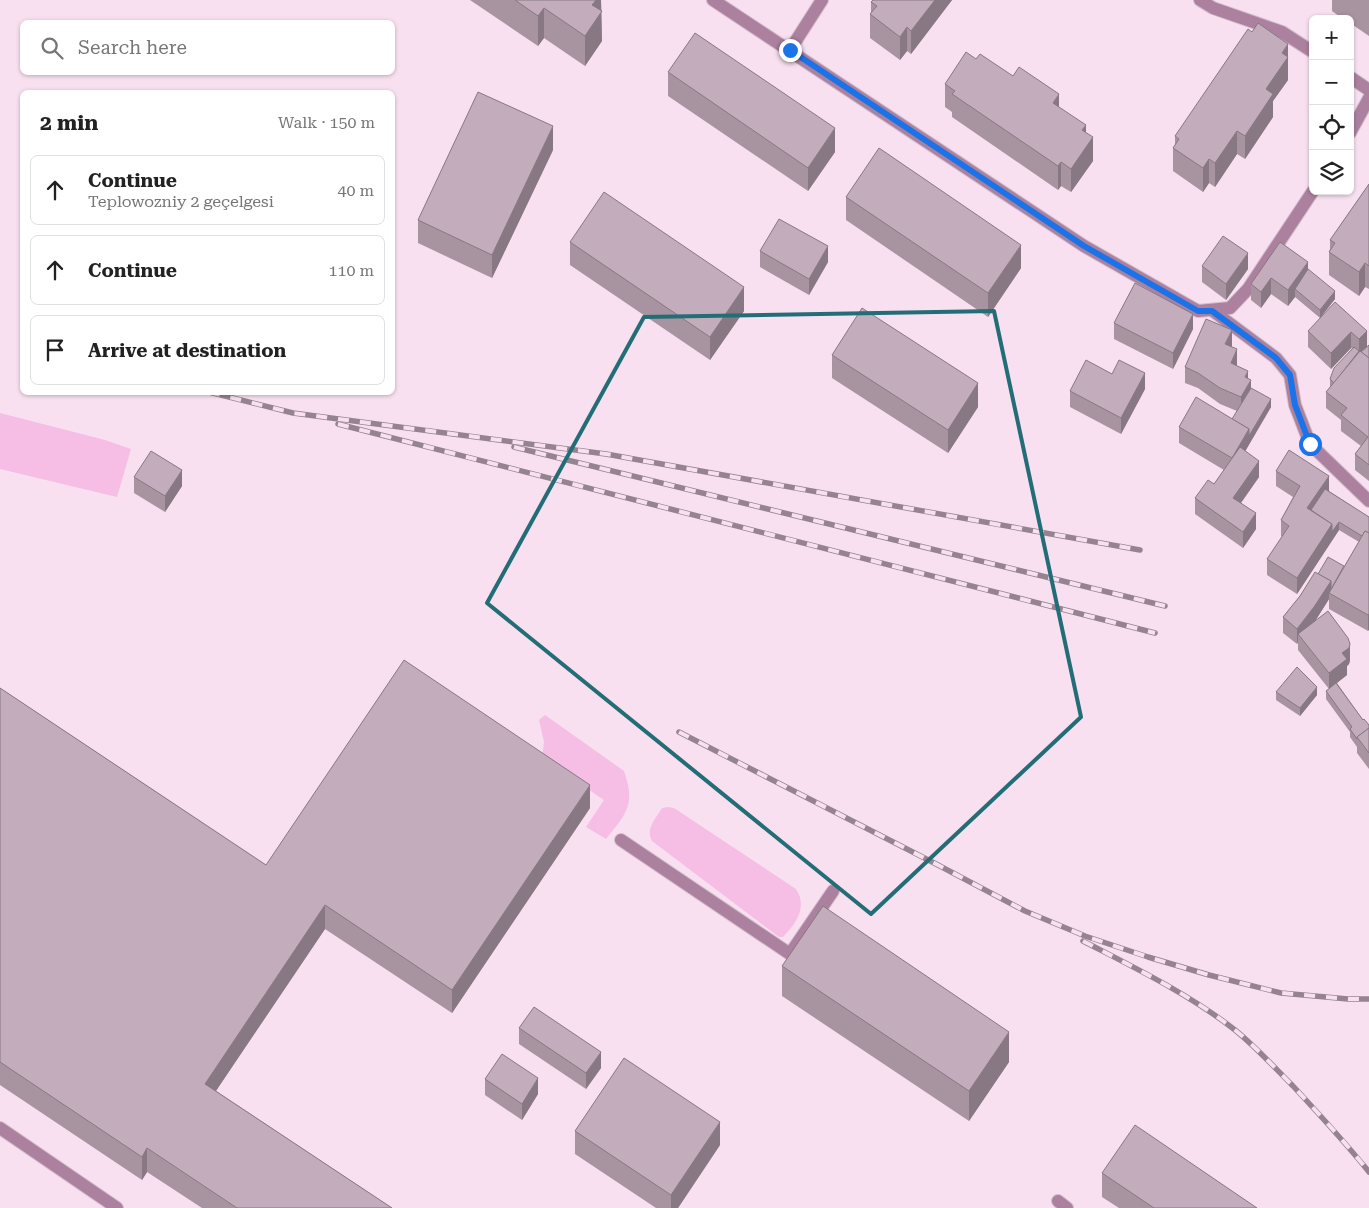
<!DOCTYPE html>
<html lang="en">
<head>
<meta charset="utf-8">
<style>
  :root { --surface:#fff; --page:#f6f6f6; --text:#222; --muted:#767676; --line:#e0e0e0 }
  body { margin:0; font-family:"Roboto Serif",serif; background:var(--page); color:var(--text) }
  .controls { position:absolute; right:15px; top:15px; display:grid; overflow:hidden; border-radius:8px; box-shadow:0 1px 4px #0004 }
  .controls button { width:45px; height:45px; display:grid; place-items:center; padding:0; border:0; border-bottom:1px solid var(--line); background:var(--surface); color:var(--text); font:25px sans-serif }
  .stop { position:absolute; width:15px; height:15px; margin:-11px; border:4px solid #1a73e8; border-radius:50%; background:#fff }
  .stop.end { background:#1a73e8; border-color:#fff; box-shadow:0 1px 5px #0008 }
  .list { margin:0; padding:0; list-style:none }
  h2 { display:flex; justify-content:space-between; align-items:center; height:65px; margin:0; padding:0 20px; font-size:21px }
  h2 small { font-size:16px; font-weight:400; color:var(--muted) }
  .list li { display:grid; grid-template-columns:32px 1fr auto; gap:15px; align-items:center; box-sizing:border-box; height:70px; margin:0 10px 10px; padding:0 10px; border:1px solid var(--line); border-radius:8px }
  .list b { display:block; font-size:19px; white-space:nowrap }
  .list p { margin:0; font-size:16px; white-space:nowrap; color:var(--muted) }
  .list em { font-size:16px; font-style:normal; color:var(--muted) }
  .icon { flex:none; width:28px; height:28px; fill:none; stroke:currentColor; stroke-width:2; stroke-linecap:round; stroke-linejoin:round }
  .map { position:relative; flex:none; width:1369px; height:1208px; overflow:hidden }
  .search { position:absolute; background:var(--surface); box-shadow:0 1px 4px #0004; left:20px; top:20px; width:375px; height:55px; display:flex; align-items:center; gap:12px; box-sizing:border-box; padding:0 18px; border-radius:8px; color:var(--muted); font-size:19px }
  .panel { position:absolute; background:var(--surface); box-shadow:0 1px 4px #0004; left:20px; top:90px; width:375px; height:305px; border-radius:8px }
  .map>svg:first-child { display:block }
  .green { fill:#f6bde5 }
  .lines { fill:none; stroke-linecap:round; stroke-linejoin:round }
  .service-casing { stroke:#d2bdcb; stroke-width:14 }
  .service { stroke:#ab819f; stroke-width:12 }
  .rail-casing { stroke:#95848f; stroke-width:5.5 }
  .rail { stroke:#f8e0f0; stroke-width:4; stroke-dasharray:11; stroke-linecap:butt }
  .wall { fill:#a894a1 }
  .shaded-wall { fill:#887883 }
  .building { fill:#c3acbb; stroke:#887883 }
  .route { stroke:#1a73e8; stroke-width:6 }
  .marked { fill:none; stroke:#236d76; stroke-width:4; stroke-linejoin:round }
</style>
</head>
<body>
<div class="map">
<svg width="1369" height="1208" viewBox="0 0 1369 1208">
  <rect width="100%" height="100%" fill="#f8e0f0"/>
  <g class="green">
    <path d="M0,413L105,440L131,449L117,497L0,469Z"/>
    <path d="M545,715L624,771C636,805 626,814 606,839L586,827L604,800L542,758L544,742L539,720Z"/>
    <path d="M668,807L674,808L796,889C808,907 796,924 783,937H779L652,841C645,829 656,818 662,808Z"/>
  </g>
  <g class="lines">
    <defs>
      <g id="service">
        <path d="M713,0L1084,246L1198,311L1230,308L1248,289L1313,191"/>
        <path d="M1200,0L1213,8L1282,32L1313,52"/>
        <path d="M790,50L822,0"/>
        <path d="M1350,77L1369,90"/>
        <path d="M1350,133L1369,98"/>
        <path d="M1213,311L1276,358L1290,375L1295,405L1310,444L1369,501"/>
        <path d="M621,840L790,954L833,891"/>
        <path d="M0,1128L117,1208"/>
        <path d="M1058,1201L1067,1208"/>
      </g>
    </defs>
    <use href="#service" class="service-casing"/>
    <use href="#service" class="service"/>
    <defs>
      <g id="rail">
        <path d="M209,392L293,413L606,454L1140,550"/>
        <path d="M338,424L1155,633"/>
        <path d="M514,447L1165,606"/>
        <path d="M679,732L938,865L1025,911L1085,936L1148,957L1209,975L1281,993L1348,999H1369"/>
        <path d="M1083,941C1135,968 1189,994 1235,1030C1256,1047 1274,1067 1293,1086C1319,1114 1345,1142 1369,1172"/>
      </g>
    </defs>
    <use href="#rail" class="rail-casing"/>
    <use href="#rail" class="rail"/>
  </g>
  <g class="wall">
    <path d="M470,0H601L602,41L585,66L544,38L538,46Z"/>
    <path d="M952,0L911,54L907,51L900,60L870,38V14L871,13V2Z"/>
    <path d="M1332,0H1369V36L1350,23V19H1343L1332,11Z"/>
    <path d="M1252,32L1288,67V80L1273,101V117L1245,159L1237,154L1215,187L1209,183L1203,192L1173,171V148L1175,145V136Z"/>
    <path d="M976,59L1059,107L1086,133L1093,161L1071,192L1061,186L1058,190L952,117V112L945,107V84Z"/>
    <path d="M668,72L835,152L808,191L668,96Z"/>
    <path d="M22,148V173H21V157Z"/>
    <path d="M553,150L492,278L418,243V220Z"/>
    <path d="M1369,184V289L1365,287L1359,296L1329,275V252L1330,249V240Z"/>
    <path d="M846,197L1021,268L988,317L846,220Z"/>
    <path d="M570,242L744,311L710,360L570,265Z"/>
    <path d="M1280,242L1308,269L1335,299L1320,318L1295,297L1288,306L1271,294L1261,308L1251,300V284Z"/>
    <path d="M760,251L828,262L809,295L760,267Z"/>
    <path d="M1202,266L1248,269L1226,300L1202,282Z"/>
    <path d="M1114,323L1193,329L1173,369L1114,339Z"/>
    <path d="M1308,331H1367V347L1369,345V481L1355,470V454L1361,446L1341,431V420L1326,408V392L1330,388V379L1352,348H1351L1331,369L1308,347Z"/>
    <path d="M1231,346L1237,366L1248,378L1251,388L1271,407L1245,451L1259,477L1241,503L1256,529L1243,548L1195,514V498L1214,484L1224,470L1179,443V427L1232,419L1237,411L1220,404L1198,388L1185,383V367L1232,346Z"/>
    <path d="M832,355L978,407L948,453L832,378Z"/>
    <path d="M1112,374L1145,389L1121,434L1070,407V391Z"/>
    <path d="M1276,471L1329,491L1369,517L1368,631L1329,609V599L1315,621L1350,660L1349,664L1347,666V675L1337,683L1363,720L1369,725V769L1357,753V747L1350,737V732L1326,699V691L1329,689L1298,650V642L1297,644L1283,633V617L1318,574L1344,567L1359,542L1339,530L1297,594L1267,575V559L1282,537L1281,536V520L1293,497L1276,486Z"/>
    <path d="M134,477L182,486L165,512L134,493Z"/>
    <path d="M0,688L266,865L590,808L452,1013L325,929L216,1091L392,1208H202L147,1172L142,1180L0,1085Z"/>
    <path d="M1276,692L1317,695L1300,716L1276,700Z"/>
    <path d="M782,966L1009,1062L969,1121L782,996Z"/>
    <path d="M519,1028L601,1068L586,1089L519,1044Z"/>
    <path d="M485,1079L538,1094L522,1120L485,1095Z"/>
    <path d="M575,1131L720,1145L678,1208H656L575,1154Z"/>
    <path d="M1102,1173L1257,1208H1119L1102,1197Z"/>
  </g>
  <g class="shaded-wall">
    <path d="M596,0H601L602,41L585,66V36L592,5Z"/>
    <path d="M935,0H952L911,54V31Z"/>
    <path d="M544,8V38L538,46V16Z"/>
    <path d="M907,27V51L900,60V37Z"/>
    <path d="M1288,44V80L1273,101V117L1245,159V136L1282,53Z"/>
    <path d="M1059,94V117L1053,103Z"/>
    <path d="M1086,125V147L1093,137V161L1071,192V169L1082,130Z"/>
    <path d="M553,126V150L492,278V255Z"/>
    <path d="M835,128V152L808,191V168Z"/>
    <path d="M1237,131V154L1215,187V163Z"/>
    <path d="M1209,159V183L1203,192V168Z"/>
    <path d="M1061,162V186L1058,190V166Z"/>
    <path d="M1021,245V268L988,317V293Z"/>
    <path d="M828,246V262L809,295V279Z"/>
    <path d="M1248,253V269L1226,300V284Z"/>
    <path d="M1308,262V277L1295,289V297L1288,306V290Z"/>
    <path d="M1365,263V287L1359,296V272Z"/>
    <path d="M1271,278V294L1261,308V292Z"/>
    <path d="M744,287V311L710,360V337Z"/>
    <path d="M1335,291V299L1320,318V310Z"/>
    <path d="M1193,314V329L1173,369V353Z"/>
    <path d="M1232,330V346L1225,360V344Z"/>
    <path d="M1367,331V347L1359,355V339Z"/>
    <path d="M1351,332V348L1331,369V353Z"/>
    <path d="M1237,349V365L1231,379V363Z"/>
    <path d="M1248,371V384L1251,380V396L1241,413V397L1245,377Z"/>
    <path d="M1145,373V389L1121,434V418Z"/>
    <path d="M978,383V407L948,453V430Z"/>
    <path d="M1271,399V407L1232,474V458L1249,429Z"/>
    <path d="M1259,461V477L1233,514V498Z"/>
    <path d="M182,470V486L165,512V496Z"/>
    <path d="M1329,476V491L1311,518L1307,508Z"/>
    <path d="M1256,513V529L1243,548V532Z"/>
    <path d="M1339,522V530L1297,594V578L1332,524Z"/>
    <path d="M1344,566L1329,593V599L1314,623L1298,634V642L1297,644V629L1331,581Z"/>
    <path d="M1369,614V630L1368,631V615Z"/>
    <path d="M1350,644V660L1349,664L1347,666V675L1329,689V673L1342,653Z"/>
    <path d="M1317,687V695L1300,716V708Z"/>
    <path d="M590,785V808L452,1013V990Z"/>
    <path d="M325,905V929L205,1107V1084Z"/>
    <path d="M1009,1032V1062L969,1121V1091Z"/>
    <path d="M601,1052V1068L586,1089V1073Z"/>
    <path d="M538,1078V1094L522,1120V1104Z"/>
    <path d="M720,1122V1145L678,1208H671V1195Z"/>
    <path d="M147,1148V1172L142,1180V1157Z"/>
  </g>
  <g class="building">
    <path d="M515,0H596L592,5L602,11L585,36L544,8L538,16Z"/>
    <path d="M873,0H935L911,31L907,27L900,37L870,14L877,6L871,2Z"/>
    <path d="M1258,23L1288,44L1282,53L1288,57L1266,89L1273,94L1245,136L1237,131L1215,163L1209,159L1203,168L1173,148L1179,139L1175,136L1248,29L1252,32Z"/>
    <path d="M695,33L835,128L808,168L668,72Z"/>
    <path d="M966,52L976,59L980,54L1013,76L1019,67L1059,94L1053,103L1086,125L1082,130L1093,137L1071,169L1061,162L1058,166L952,94L955,91L945,84Z"/>
    <path d="M478,92L553,126L492,255L418,220Z"/>
    <path d="M22,148V157H21Z"/>
    <path d="M879,148L1021,245L988,293L846,197Z"/>
    <path d="M1369,184V266L1365,263L1359,272L1329,252L1335,243L1330,240Z"/>
    <path d="M604,192L744,287L710,337L570,242Z"/>
    <path d="M779,219L828,246L809,279L760,251Z"/>
    <path d="M1223,236L1248,253L1226,284L1202,266Z"/>
    <path d="M1280,242L1308,262L1288,290L1271,278L1261,292L1251,284Z"/>
    <path d="M1308,269L1335,291L1320,310L1295,289Z"/>
    <path d="M1135,283L1193,314L1173,353L1114,323Z"/>
    <path d="M1335,302L1367,331L1359,339L1351,332L1331,353L1308,331Z"/>
    <path d="M862,308L978,383L948,430L832,355Z"/>
    <path d="M1206,319L1232,330L1225,344L1237,349L1231,363L1248,371L1245,377L1251,380L1241,397L1220,388L1198,373L1185,367Z"/>
    <path d="M1369,345V358L1361,352Z"/>
    <path d="M1354,347L1359,351L1334,383L1330,379L1334,368Z"/>
    <path d="M1360,351L1369,358V465L1355,454L1368,437L1341,415L1347,408L1326,392Z"/>
    <path d="M1086,360L1112,374L1119,360L1145,373L1121,418L1070,391Z"/>
    <path d="M1251,388L1271,399L1249,436V429L1232,419Z"/>
    <path d="M1196,397L1249,429L1232,458L1179,427Z"/>
    <path d="M1240,447L1259,461L1233,498L1256,513L1243,532L1195,498L1208,480L1214,484Z"/>
    <path d="M1289,450L1329,476L1307,508L1332,524L1297,578L1267,559L1289,526L1281,520L1300,486L1276,471Z"/>
    <path d="M151,451L182,470L165,496L134,477Z"/>
    <path d="M1325,489L1369,517V533L1365,531L1362,536L1339,522L1332,532V524L1311,510Z"/>
    <path d="M1365,531L1369,533V614L1368,615L1329,593Z"/>
    <path d="M1328,557L1344,566L1331,589V581L1318,574Z"/>
    <path d="M1315,572L1331,581L1314,607L1297,629L1283,617L1300,596Z"/>
    <path d="M1328,611L1348,638L1350,644L1349,648L1342,653L1347,659L1329,673L1298,634Z"/>
    <path d="M404,660L590,785L452,990L325,905L205,1084L392,1208H237L147,1148L142,1157L0,1062V688L266,865Z"/>
    <path d="M1297,667L1317,687L1300,708L1276,692Z"/>
    <path d="M1336,683L1363,720L1364,719L1369,725V728L1357,737V739L1350,729L1352,727L1326,691Z"/>
    <path d="M1369,728V753L1357,737Z"/>
    <path d="M823,906L1009,1032L969,1091L782,966Z"/>
    <path d="M534,1007L601,1052L586,1073L519,1028Z"/>
    <path d="M502,1054L538,1078L522,1104L485,1079Z"/>
    <path d="M624,1058L720,1122L671,1195L575,1131Z"/>
    <path d="M1135,1125L1257,1208H1154L1102,1173Z"/>
  </g>
  <g class="lines">
    <path class="route" d="M790,50L1084,246L1198,311H1212L1276,358L1290,375L1295,405L1310,444"/>
  </g>
  <path class="marked" d="M994,311L1081,717L871,914L487,603L644,317Z"/>
</svg>
<div class="controls">
<button>+</button>
<button>−</button>
<button><svg class="icon" aria-label="locate" viewBox="0 0 24 24"><circle cx="12" cy="12" r="6"/><path d="M12 2v4M12 18v4M2 12h4M18 12h4"/></svg></button>
<button><svg class="icon" aria-label="layers" viewBox="0 0 24 24"><path d="M12 4l9 5-9 5-9-5zM3 14l9 5 9-5"/></svg></button>
</div>
<div class="stop" style="left:1310px;top:444px"></div>
<div class="stop end" style="left:790px;top:50px"></div>
<div class="search"><svg class="icon" aria-label="search" viewBox="0 0 24 24"><circle cx="10" cy="10" r="6"/><path d="M15 15l6 6"/></svg>Search here</div>
<section class="panel">
<h2>2 min<small>Walk · 150 m</small></h2>
<ul class="list">
<li><svg class="icon" aria-label="ahead" viewBox="0 0 24 24"><path d="M12 20V5M6 11l6-6 6 6"/></svg><div><b>Continue</b><p>Teplowozniy 2 geçelgesi</p></div><em>40 m</em></li>
<li><svg class="icon" aria-label="ahead" viewBox="0 0 24 24"><path d="M12 20V5M6 11l6-6 6 6"/></svg><div><b>Continue</b></div><em>110 m</em></li>
<li><svg class="icon" aria-label="arrive" viewBox="0 0 24 24"><path d="M6 21V4h12l-3 4 3 4H6"/></svg><div><b>Arrive at destination</b></div></li>
</ul>
</section>
</div>
</body>
</html>
